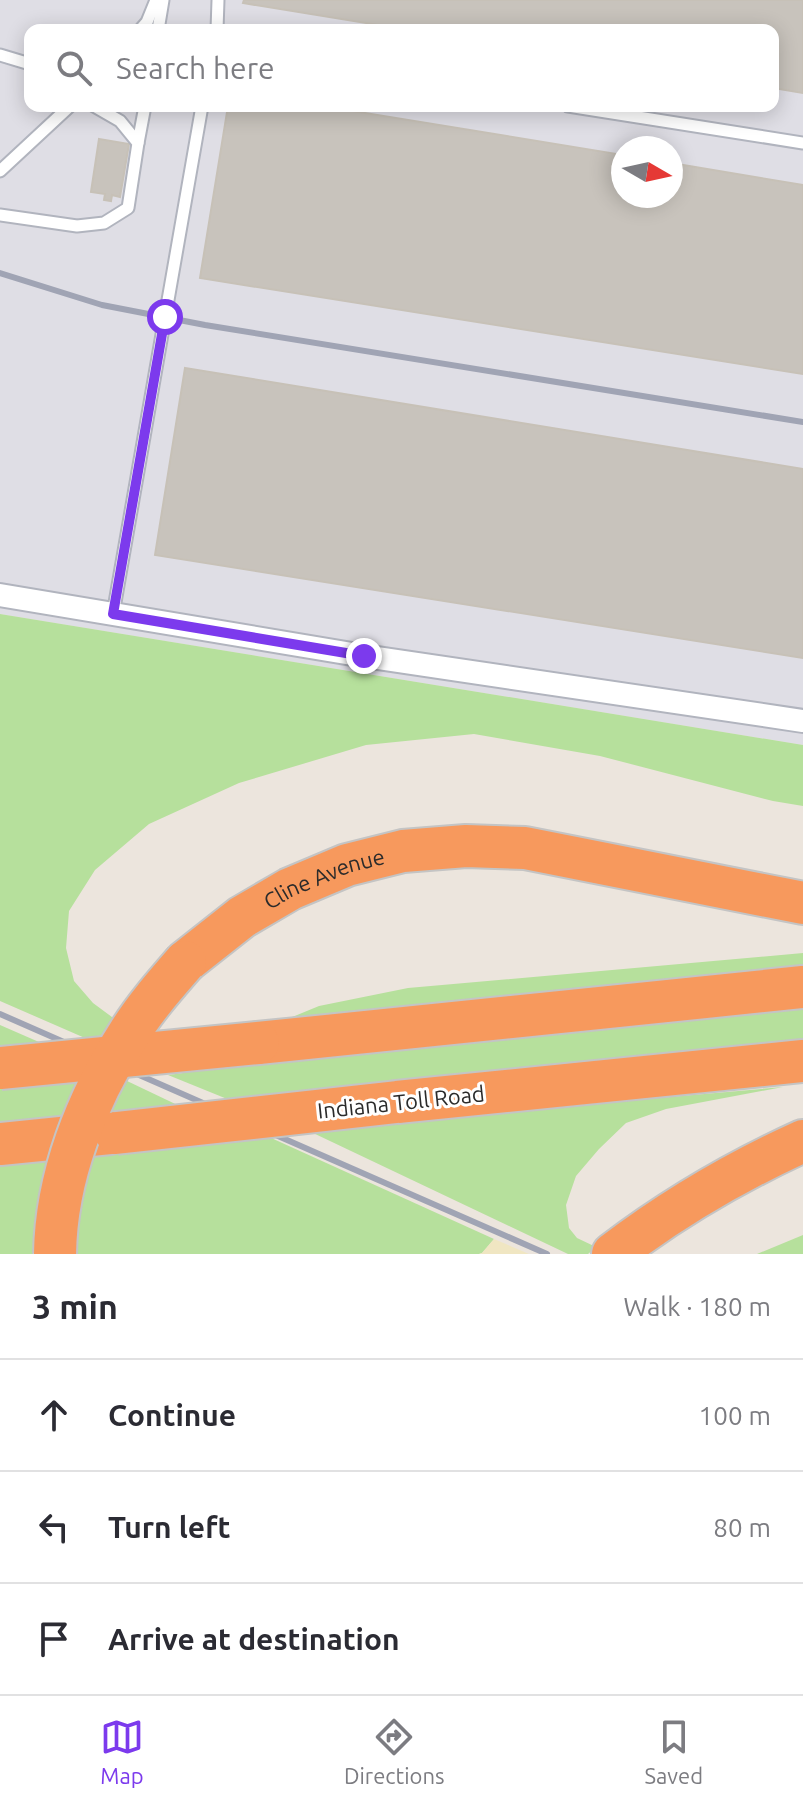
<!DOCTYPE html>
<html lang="en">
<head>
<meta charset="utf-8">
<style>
  :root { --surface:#fff; --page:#f7f7f7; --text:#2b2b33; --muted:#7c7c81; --line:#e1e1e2; --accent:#7c3aed }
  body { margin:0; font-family:Ubuntu,sans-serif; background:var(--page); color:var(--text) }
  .compass { position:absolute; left:611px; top:136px; width:72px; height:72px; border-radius:50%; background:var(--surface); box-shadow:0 4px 20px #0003; rotate:99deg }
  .stop { position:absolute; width:24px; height:24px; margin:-18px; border:6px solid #7c3aed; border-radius:50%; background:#fff }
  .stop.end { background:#7c3aed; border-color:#fff; box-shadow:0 2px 8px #0008 }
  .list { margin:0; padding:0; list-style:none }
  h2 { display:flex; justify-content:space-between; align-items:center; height:104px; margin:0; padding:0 32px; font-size:34px }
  h2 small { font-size:26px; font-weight:400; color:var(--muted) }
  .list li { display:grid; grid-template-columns:52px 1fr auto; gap:24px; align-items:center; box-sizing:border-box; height:112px; padding:0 32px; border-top:2px solid var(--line) }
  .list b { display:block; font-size:30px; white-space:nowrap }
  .list em { font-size:26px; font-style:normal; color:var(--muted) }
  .icon { flex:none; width:44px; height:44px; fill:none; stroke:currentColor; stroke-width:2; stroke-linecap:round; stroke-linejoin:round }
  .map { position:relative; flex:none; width:803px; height:1254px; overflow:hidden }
  .search { position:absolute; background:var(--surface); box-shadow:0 4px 20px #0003; left:24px; right:24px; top:24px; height:88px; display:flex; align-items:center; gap:20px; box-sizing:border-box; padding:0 28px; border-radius:16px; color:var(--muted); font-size:30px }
  .sheet { height:440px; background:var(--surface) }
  nav { display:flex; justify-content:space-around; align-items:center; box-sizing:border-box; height:112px; border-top:2px solid var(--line); background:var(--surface); font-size:22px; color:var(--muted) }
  nav a { display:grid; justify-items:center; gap:4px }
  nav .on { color:var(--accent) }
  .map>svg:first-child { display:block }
  .industrial { fill:#dfdee5; fill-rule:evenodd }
  .green { fill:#b6e09c }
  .sand { fill:#f0e6c2 }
  .building { fill:#c8c3bc; stroke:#c7c1b7; stroke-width:2 }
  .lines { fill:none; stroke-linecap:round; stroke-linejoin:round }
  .service-casing { stroke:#b1b4be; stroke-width:15 }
  .minor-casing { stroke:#b1b4be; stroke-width:26 }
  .motorway-casing { stroke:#c4c4c4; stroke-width:46 }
  .service { stroke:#fff; stroke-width:11 }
  .minor { stroke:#fff; stroke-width:22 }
  .motorway { stroke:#f7995d; stroke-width:42 }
  .rail { stroke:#a0a4b4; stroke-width:6 }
  .motorway-bridge-casing { stroke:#c4c4c4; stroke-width:46; stroke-linecap:butt }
  .motorway-bridge { stroke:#f7995d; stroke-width:42 }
  .route { stroke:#7c3aed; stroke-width:10 }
  .labels { text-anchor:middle; stroke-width:6; stroke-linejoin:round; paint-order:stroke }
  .street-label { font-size:22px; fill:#2b2b2b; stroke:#fff }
</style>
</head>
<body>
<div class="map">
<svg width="803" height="1254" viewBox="0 0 803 1254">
  <rect width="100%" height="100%" fill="#ece5dd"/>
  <path class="industrial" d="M0,0H803V745L0,614ZM30,30H773V106H30ZM623,148H671V196H623Z"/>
  <g class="green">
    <path d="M0,614L803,745V806L773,801L600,756L474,734L366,745L239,783L149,824L95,870L69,911L66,948L74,981L93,1003L116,1020L101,1045L0,1001Z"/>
    <path d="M803,953V967L465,1001L268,1027L319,1006L408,988Z"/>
    <path d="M803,1007V1042L242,1105L168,1075L295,1058Z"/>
    <path d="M0,1025L55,1049L0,1055Z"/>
    <path d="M125,1080L190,1111L107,1113Z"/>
    <path d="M79,1081L62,1122L0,1127V1087Z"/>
    <path d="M783,1087L666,1109L626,1123L599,1149L576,1176L566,1205L569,1228L577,1238L596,1247L588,1254H568L311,1132L431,1118Z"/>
    <path d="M269,1137L494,1239L482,1253L479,1254H73L75,1224L91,1156Z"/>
    <path d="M49,1156L36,1210L33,1254H0V1161Z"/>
    <path d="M803,1235V1254H757Z"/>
  </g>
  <path class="sand" d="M494,1239L529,1254H479L482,1253Z"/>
  <g class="building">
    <path d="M244,0H803V93L773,88V30H409L243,3Z"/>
    <path d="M228,106H322L623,155V196H671V163L803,185V374L200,278Z"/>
    <path d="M99,139L129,144L120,197L112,195L111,201L104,200L105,194L91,192Z"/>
    <path d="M185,368L803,469V658L155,555Z"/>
  </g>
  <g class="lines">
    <defs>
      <g id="service">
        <path d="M140,30L147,22L156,0"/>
        <path d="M158,30L163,0"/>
        <path d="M217,30L218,0"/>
        <path d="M0,55L30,64"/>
        <path d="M568,106L803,143"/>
        <path d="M138,143L145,106"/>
        <path d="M0,171L70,106"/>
        <path d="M0,215L77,226L104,223L128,208L138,143L120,121L94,106"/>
        <path d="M113,614L202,106"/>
      </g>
      <path id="minor" d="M0,595L364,656L803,721"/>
      <g id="motorway">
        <path id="s1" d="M185,962L242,917L290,889L347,865L403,851L466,846L525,848L803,903"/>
        <path d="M258,1043L803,987"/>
        <path d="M397,1102L803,1061"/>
        <path d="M0,1144L110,1133"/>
        <path d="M613,1254C672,1209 735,1172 803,1141"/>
      </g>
    </defs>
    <use href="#service" class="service-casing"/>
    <use href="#minor" class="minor-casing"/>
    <use href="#motorway" class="motorway-casing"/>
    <use href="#service" class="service"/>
    <use href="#minor" class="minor"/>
    <use href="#motorway" class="motorway"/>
    <g class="rail">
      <path d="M0,273L102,305L205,325L803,422"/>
      <path d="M0,1014L547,1254"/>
    </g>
    <defs>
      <g id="motorway-bridge">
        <path d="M0,1068L258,1043"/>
        <path d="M116,1133L397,1102"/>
        <path d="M55,1254C56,1177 87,1099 128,1035C144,1009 165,985 185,962"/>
      </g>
    </defs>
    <use href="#motorway-bridge" class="motorway-bridge-casing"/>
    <use href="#motorway-bridge" class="motorway-bridge"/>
  </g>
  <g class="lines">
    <path class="route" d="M165,317L113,614L364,656"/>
  </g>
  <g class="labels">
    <g class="street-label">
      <text dy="8" stroke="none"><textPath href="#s1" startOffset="164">Cline Avenue</textPath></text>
      <text transform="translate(401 1102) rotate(-6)" y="8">Indiana Toll Road</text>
    </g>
  </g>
</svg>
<svg class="compass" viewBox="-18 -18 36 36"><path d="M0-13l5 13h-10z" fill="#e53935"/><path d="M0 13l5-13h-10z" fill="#7c7c81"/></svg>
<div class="stop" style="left:165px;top:317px"></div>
<div class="stop end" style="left:364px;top:656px"></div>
<div class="search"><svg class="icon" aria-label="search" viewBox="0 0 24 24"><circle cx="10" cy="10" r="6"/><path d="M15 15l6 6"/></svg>Search here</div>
</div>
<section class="sheet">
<h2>3 min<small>Walk · 180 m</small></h2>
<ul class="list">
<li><svg class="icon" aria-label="ahead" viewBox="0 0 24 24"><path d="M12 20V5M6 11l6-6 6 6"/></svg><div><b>Continue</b></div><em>100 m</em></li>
<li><svg class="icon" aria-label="left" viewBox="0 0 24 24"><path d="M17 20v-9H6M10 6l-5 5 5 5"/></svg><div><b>Turn left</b></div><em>80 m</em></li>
<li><svg class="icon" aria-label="arrive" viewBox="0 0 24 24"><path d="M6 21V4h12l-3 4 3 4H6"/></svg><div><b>Arrive at destination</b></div></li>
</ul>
</section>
<nav>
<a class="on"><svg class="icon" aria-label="map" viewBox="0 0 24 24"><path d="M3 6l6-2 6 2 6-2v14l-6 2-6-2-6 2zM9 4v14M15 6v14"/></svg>Map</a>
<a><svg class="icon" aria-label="directions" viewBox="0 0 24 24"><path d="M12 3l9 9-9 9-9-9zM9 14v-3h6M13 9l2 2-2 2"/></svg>Directions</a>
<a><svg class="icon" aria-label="saved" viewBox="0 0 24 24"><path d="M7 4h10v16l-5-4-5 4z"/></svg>Saved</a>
</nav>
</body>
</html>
